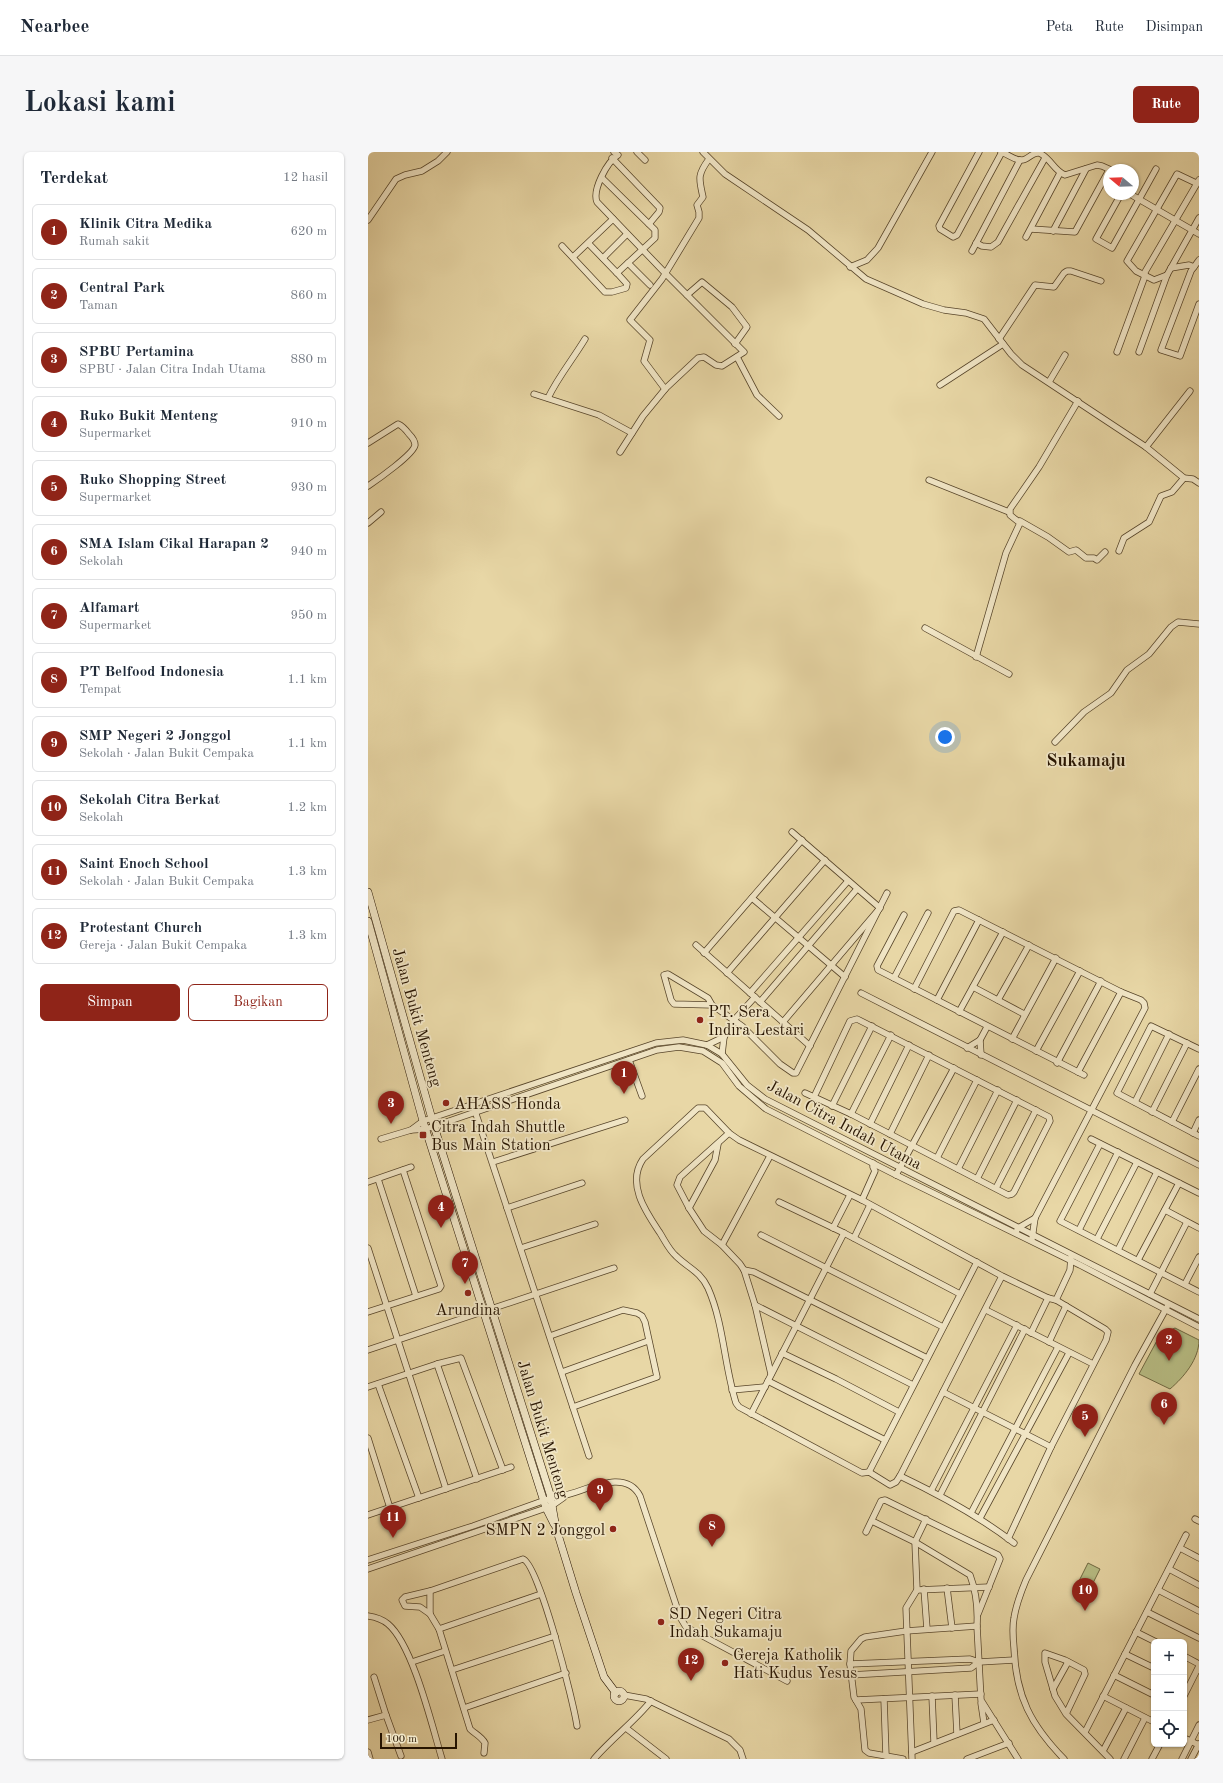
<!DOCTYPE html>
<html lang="id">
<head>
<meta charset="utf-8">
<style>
  :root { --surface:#fff; --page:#f6f6f7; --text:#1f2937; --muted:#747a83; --line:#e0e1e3; --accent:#8f2418 }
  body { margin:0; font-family:"Old Standard TT",serif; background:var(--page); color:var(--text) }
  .controls { position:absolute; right:12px; bottom:12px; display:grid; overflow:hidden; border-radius:6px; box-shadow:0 1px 3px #0004 }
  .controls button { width:36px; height:36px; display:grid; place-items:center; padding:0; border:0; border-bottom:1px solid var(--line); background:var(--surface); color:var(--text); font:20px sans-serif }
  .compass { position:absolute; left:735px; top:12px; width:36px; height:36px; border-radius:50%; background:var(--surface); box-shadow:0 1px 3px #0004; rotate:289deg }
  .scale { position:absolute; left:12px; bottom:10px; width:77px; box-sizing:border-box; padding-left:4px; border:2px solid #271400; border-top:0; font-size:11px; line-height:14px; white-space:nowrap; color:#271400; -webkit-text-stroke:3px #f0e5c5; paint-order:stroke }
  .you { position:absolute; left:577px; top:585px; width:14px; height:14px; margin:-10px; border:3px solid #fff; border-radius:50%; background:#1a73e8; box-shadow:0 0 0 6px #1a73e833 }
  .badge { display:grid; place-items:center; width:26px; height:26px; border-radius:50%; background:var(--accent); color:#fff; font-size:13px; font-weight:700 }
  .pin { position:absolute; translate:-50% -33px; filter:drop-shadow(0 1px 2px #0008) }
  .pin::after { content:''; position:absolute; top:21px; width:14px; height:12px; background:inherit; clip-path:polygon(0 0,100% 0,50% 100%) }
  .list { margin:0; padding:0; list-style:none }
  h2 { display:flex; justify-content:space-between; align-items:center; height:52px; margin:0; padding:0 16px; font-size:17px }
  h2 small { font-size:13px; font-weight:400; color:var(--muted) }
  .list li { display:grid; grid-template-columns:26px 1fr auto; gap:12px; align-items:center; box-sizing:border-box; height:56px; margin:0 8px 8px; padding:0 8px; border:1px solid var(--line); border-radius:6px }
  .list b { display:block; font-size:15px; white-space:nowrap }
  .list p { margin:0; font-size:13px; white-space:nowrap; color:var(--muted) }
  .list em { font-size:13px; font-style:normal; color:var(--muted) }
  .actions { display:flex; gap:8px; padding:12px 16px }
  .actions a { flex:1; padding:9px 0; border:1px solid var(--accent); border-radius:6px; text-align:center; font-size:14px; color:var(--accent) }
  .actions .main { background:var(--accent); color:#fff }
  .icon { flex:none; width:22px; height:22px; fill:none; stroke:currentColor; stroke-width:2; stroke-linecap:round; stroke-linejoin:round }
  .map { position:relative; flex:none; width:831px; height:1607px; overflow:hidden; border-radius:6px }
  header { display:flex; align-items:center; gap:24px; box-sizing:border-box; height:56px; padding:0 20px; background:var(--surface); border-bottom:1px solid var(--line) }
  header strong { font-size:19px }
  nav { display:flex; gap:22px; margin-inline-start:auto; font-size:14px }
  .intro { display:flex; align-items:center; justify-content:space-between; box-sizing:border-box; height:96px; padding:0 24px }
  h1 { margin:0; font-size:28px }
  .button { padding:10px 18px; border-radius:6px; background:var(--accent); color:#fff; font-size:14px; font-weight:700 }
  main { display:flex; gap:24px; padding:0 24px }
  aside { flex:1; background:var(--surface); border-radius:6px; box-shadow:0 1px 3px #0004 }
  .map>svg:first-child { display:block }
  .green { fill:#b8be85; stroke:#706942 }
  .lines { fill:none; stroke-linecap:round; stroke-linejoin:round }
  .street-casing { stroke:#57452a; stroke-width:7 }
  .secondary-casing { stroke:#271400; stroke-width:8 }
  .street { stroke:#f0e5c5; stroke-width:5.5 }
  .secondary { stroke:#f0e5c5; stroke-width:7 }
  .poi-dot { fill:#8f2418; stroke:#f0e5c5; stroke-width:1.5 }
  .labels { text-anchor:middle; stroke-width:3.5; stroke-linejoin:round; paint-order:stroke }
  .poi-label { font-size:16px; fill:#271400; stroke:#f0e5c5; text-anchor:start }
  .street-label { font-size:16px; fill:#271400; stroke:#f0e5c5 }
  .quarter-label { font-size:18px; font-weight:bold; fill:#271400; stroke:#f0e5c5 }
</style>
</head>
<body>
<header>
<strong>Nearbee</strong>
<nav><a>Peta</a><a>Rute</a><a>Disimpan</a></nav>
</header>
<div class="intro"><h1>Lokasi kami</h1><a class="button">Rute</a></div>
<main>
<aside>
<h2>Terdekat<small>12 hasil</small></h2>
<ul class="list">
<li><span class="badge">1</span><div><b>Klinik Citra Medika</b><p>Rumah sakit</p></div><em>620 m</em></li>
<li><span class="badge">2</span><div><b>Central Park</b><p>Taman</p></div><em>860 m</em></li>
<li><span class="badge">3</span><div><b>SPBU Pertamina</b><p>SPBU · Jalan Citra Indah Utama</p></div><em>880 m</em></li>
<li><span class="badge">4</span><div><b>Ruko Bukit Menteng</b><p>Supermarket</p></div><em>910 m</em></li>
<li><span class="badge">5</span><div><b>Ruko Shopping Street</b><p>Supermarket</p></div><em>930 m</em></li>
<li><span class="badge">6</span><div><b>SMA Islam Cikal Harapan 2</b><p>Sekolah</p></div><em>940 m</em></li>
<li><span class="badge">7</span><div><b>Alfamart</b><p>Supermarket</p></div><em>950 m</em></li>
<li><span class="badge">8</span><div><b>PT Belfood Indonesia</b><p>Tempat</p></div><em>1.1 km</em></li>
<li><span class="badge">9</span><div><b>SMP Negeri 2 Jonggol</b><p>Sekolah · Jalan Bukit Cempaka</p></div><em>1.1 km</em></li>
<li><span class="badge">10</span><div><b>Sekolah Citra Berkat</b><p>Sekolah</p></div><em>1.2 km</em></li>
<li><span class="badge">11</span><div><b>Saint Enoch School</b><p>Sekolah · Jalan Bukit Cempaka</p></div><em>1.3 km</em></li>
<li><span class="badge">12</span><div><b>Protestant Church</b><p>Gereja · Jalan Bukit Cempaka</p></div><em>1.3 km</em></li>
</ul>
<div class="actions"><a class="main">Simpan</a><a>Bagikan</a></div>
</aside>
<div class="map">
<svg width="831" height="1607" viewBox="0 0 831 1607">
  <rect width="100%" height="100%" fill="#e8d7a6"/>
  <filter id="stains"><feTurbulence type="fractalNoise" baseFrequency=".005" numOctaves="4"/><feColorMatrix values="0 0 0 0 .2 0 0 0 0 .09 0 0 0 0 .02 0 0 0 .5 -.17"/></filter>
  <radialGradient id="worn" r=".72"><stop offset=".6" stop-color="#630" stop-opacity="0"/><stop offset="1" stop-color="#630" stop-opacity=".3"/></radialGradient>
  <g class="green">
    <path d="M807,1176L831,1188C831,1207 816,1225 802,1237L771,1222L792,1183Z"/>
    <path d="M720,1411L732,1417L722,1437L710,1431Z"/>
  </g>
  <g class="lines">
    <defs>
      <g id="street">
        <path d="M246,0L250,3C239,10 224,38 229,50L297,121L376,200L354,214L348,213L336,205L330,206L298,236L275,264L252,300"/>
        <path d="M269,0L277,8"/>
        <path d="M335,0L357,22L440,78L498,127L555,152L576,158L598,161L616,167L643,202L654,213L778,295L816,326L825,327L831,331"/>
        <path d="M611,0L571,74L572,77L585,85L589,83L634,0"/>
        <path d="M633,0C640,2 647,9 654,8C660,8 664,0 671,1C682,5 686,19 697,23L729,13L734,14L743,18"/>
        <path d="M244,6L292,56L291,60L281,72"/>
        <path d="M753,42L728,87L744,96L788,17"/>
        <path d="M762,42L831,82"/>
        <path d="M0,68L28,27L37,23L54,19L70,9L79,0"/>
        <path d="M663,77L707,80L741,18"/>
        <path d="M685,79L718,17"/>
        <path d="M658,85L692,21"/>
        <path d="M608,91L614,94L623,95L630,90L677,6"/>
        <path d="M221,92L249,121L287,86V78L234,26"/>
        <path d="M194,94L237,140H244L258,136L259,132L249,121"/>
        <path d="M604,99L652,8"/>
        <path d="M205,105L245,67"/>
        <path d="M235,106L259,82"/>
        <path d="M831,108L823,119L793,198L812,204L831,152"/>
        <path d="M260,111L282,133"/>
        <path d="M482,115L499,108L510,96L564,0"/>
        <path d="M803,116L821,113L826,115"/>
        <path d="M799,123L786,128L768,119L759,109L809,22L828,31"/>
        <path d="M319,143L334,130L364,155L379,175L367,192"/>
        <path d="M631,187L667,133L686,135L696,121L699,119H703L733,129"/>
        <path d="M749,200L777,124V120L831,28"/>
        <path d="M771,200L799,123L831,66"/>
        <path d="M369,205L389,243L411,264"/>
        <path d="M681,230L697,203"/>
        <path d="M572,233L635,192"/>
        <path d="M297,237L276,209L282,188L262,168L294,127L331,66V60L329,53L335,45C331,27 329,23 341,7"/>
        <path d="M166,242L231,263L264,281"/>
        <path d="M180,246C190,225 205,207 217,187"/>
        <path d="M0,291L30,272C35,274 38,278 41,282C44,285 47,288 47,293C46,302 9,328 0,334"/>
        <path d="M778,295L822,239"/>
        <path d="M561,328L641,360"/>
        <path d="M652,369L680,385L701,400L708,398L718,406H726L729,408L737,400"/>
        <path d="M0,371L13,360"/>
        <path d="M751,399L756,386L781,370L793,344L804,340L816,326"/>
        <path d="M557,476L641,522"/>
        <path d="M608,505L638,401L652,371L642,363V357L671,315L710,249"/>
        <path d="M687,590L716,560L743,541L759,518L781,502L803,475L810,470L831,472"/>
        <path d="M384,746L477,825"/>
        <path d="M536,763L509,814L510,818L716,923"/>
        <path d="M328,793L442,894"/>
        <path d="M336,801L434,688"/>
        <path d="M359,821L457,708"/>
        <path d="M526,826L560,761"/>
        <path d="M605,835L656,862"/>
        <path d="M546,837L586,759L591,758L753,840L773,848L776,851L777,856L667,1066L664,1087"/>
        <path d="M382,841L480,729"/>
        <path d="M493,841L831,1013"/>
        <path d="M569,848L611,768"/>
        <path d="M630,848L661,793"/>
        <path d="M392,850L489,737"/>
        <path d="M344,853L306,852L303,848L296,823L300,822L340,846L344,853L374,874L412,912L425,921H428L519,741"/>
        <path d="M591,860L635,780"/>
        <path d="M415,870L512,756L424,680"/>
        <path d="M644,887L688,806"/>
        <path d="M612,888L613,903"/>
        <path d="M339,893L356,885"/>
        <path d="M599,896L612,888L619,875"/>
        <path d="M831,897L783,874L749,941L831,984"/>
        <path d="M668,899L712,819"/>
        <path d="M354,902L356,885L366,868L387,845"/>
        <path d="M261,908L274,944"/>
        <path d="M689,911L733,829"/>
        <path d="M710,920L753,840"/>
        <path d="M437,941L483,962L640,1043L644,1042L646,1040L682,969L681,965L489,867L482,869L446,945"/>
        <path d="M767,950L801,882"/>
        <path d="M464,954L504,874"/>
        <path d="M107,959L221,1304"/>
        <path d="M784,960L819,891"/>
        <path d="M483,962L523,883"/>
        <path d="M804,970L831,917"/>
        <path d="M502,972L541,893"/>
        <path d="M43,978L55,969L64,966L288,891L315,888L339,893L354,902L379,933L397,947L831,1167"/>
        <path d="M361,981L312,1025L309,1033L321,1056L336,1079L354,1093L372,1112L376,1118L387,1153L403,1222"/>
        <path d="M825,981L831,968"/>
        <path d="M522,982L561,903"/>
        <path d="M13,987L43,978L58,977L289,898L311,895L335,899L354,911L371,934L398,957L528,1023L712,1113L831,1175"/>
        <path d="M723,987L831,1041"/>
        <path d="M732,992L692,1069L831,1140"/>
        <path d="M569,1006L609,928"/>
        <path d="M125,1010L257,968"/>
        <path d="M590,1017L630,938"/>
        <path d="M528,1023L586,916"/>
        <path d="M10,1027L48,1144"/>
        <path d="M609,1027L649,948"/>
        <path d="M0,1030L43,1015"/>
        <path d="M628,1036L668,958"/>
        <path d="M494,1048L507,1019L505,1015V1011"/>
        <path d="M411,1050L476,1081L592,1142"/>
        <path d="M139,1056L214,1031"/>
        <path d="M321,1056L347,1008L350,992"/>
        <path d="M797,1058L831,1076"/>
        <path d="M465,1076L482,1043"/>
        <path d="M649,1078L650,1076L667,1066"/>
        <path d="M711,1078L750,1000"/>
        <path d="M393,1083L575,1175"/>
        <path d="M486,1086L502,1053"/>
        <path d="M729,1087L769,1010"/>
        <path d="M354,1093L402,1004"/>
        <path d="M0,1096L78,1337"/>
        <path d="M153,1096L227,1072"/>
        <path d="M750,1098L789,1020"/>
        <path d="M770,1108L811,1031"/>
        <path d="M376,1118L386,1120L559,1206"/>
        <path d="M634,1124L532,1324L528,1330L522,1333L501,1320L494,1321L371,1255L368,1251C356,1213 356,1172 340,1136C332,1119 320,1116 308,1104C301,1098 297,1089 292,1081C278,1060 258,1032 275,1007L330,956H337L361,981L371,988L494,1048L634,1124L680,1146L688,1148L737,1177L740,1180L738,1188L683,1295L640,1387"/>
        <path d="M817,1132L831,1105"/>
        <path d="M782,1142L819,1070"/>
        <path d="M688,1148L702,1118L703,1105"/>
        <path d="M387,1153L545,1233"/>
        <path d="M618,1158L725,1212"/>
        <path d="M0,1160L71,1137L73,1134L35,1018"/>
        <path d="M663,1181L680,1146"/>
        <path d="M182,1184L255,1158L269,1161L274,1164L277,1170L289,1225L205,1255"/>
        <path d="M681,1190L698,1154"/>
        <path d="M0,1198L246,1116"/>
        <path d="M414,1201L468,1227L531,1260"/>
        <path d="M69,1212L109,1327"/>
        <path d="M194,1220L280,1189"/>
        <path d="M400,1229L517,1288"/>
        <path d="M10,1232L51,1346"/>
        <path d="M0,1235L69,1212L93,1206L135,1318"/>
        <path d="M364,1238L397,1235"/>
        <path d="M575,1240L683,1295"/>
        <path d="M383,1262L476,1081"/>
        <path d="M0,1286L22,1356"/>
        <path d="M501,1320L609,1110"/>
        <path d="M532,1324C572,1343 611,1364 646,1391"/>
        <path d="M563,1339L649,1173"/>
        <path d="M572,1343L657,1177"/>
        <path d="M603,1361L690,1195"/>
        <path d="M0,1363L143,1315"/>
        <path d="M612,1366L701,1201"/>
        <path d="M827,1367L831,1369"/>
        <path d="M504,1369L547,1390L602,1423C608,1439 610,1457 609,1474L613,1548L650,1607"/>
        <path d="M498,1380L513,1349L517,1348L630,1403L632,1407L610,1462"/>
        <path d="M812,1396L831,1406"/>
        <path d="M0,1408L105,1374L183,1346C210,1345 255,1312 272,1344L312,1465L318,1475L419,1529"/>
        <path d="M0,1417L178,1356L185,1353L195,1346"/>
        <path d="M801,1417L831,1433"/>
        <path d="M579,1436L584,1476"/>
        <path d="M556,1437L559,1477"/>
        <path d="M549,1438L621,1435"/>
        <path d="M790,1438L831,1459"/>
        <path d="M62,1439L37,1445L34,1448L37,1454L52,1455L62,1462"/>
        <path d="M779,1460L831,1486"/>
        <path d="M0,1464C7,1465 14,1467 20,1472C45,1493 64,1574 74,1607"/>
        <path d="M71,1477L173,1442"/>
        <path d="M768,1480L788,1490"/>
        <path d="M757,1502L786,1516"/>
        <path d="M816,1504L831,1512"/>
        <path d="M44,1510L77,1499"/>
        <path d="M482,1512L602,1507L611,1510L646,1508"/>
        <path d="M84,1518L187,1484"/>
        <path d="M483,1523L603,1516L611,1510"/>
        <path d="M746,1523L786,1543"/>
        <path d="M6,1525L18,1563L33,1604"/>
        <path d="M685,1537L700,1510"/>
        <path d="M256,1543L278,1547L361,1587L372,1598L375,1607"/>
        <path d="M587,1543L589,1582"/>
        <path d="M564,1544L566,1590"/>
        <path d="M735,1544L786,1570"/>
        <path d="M816,1544L831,1514"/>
        <path d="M516,1547L518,1604"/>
        <path d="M488,1548L613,1542"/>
        <path d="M613,1551L616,1571"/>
        <path d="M96,1556L198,1521"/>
        <path d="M698,1562L717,1522L716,1518L697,1508L677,1501V1510L687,1544L698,1562L742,1607"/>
        <path d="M0,1568L18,1563"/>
        <path d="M258,1576L298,1607"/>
        <path d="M717,1580L818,1383"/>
        <path d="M816,1586L831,1593"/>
        <path d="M735,1599L758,1556"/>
        <path d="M0,1600L2,1607"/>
        <path d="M544,1600L626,1568"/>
        <path d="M116,1601L117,1591C113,1584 107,1582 102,1577L71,1477L62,1462V1439L155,1407C171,1412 206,1552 209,1574"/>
        <path d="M226,1607C244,1586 266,1570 283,1549"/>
        <path d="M535,1607L501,1601L497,1598L493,1557L486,1545L482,1512L483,1499L493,1487L497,1485L538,1479L609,1474"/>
        <path d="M544,1607L538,1456L549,1438L547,1390L558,1367"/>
        <path d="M599,1607L641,1591"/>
        <path d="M696,1607C663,1573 648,1545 646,1496C645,1486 644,1476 646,1466C648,1453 653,1440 658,1428L767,1213L799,1155"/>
        <path d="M756,1607L777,1566"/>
        <path d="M784,1607L792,1592"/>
        <path d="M814,1607L831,1573"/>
        <path d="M823,1607L831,1592"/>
      </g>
      <g id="secondary">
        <path d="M0,740L66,974L182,1342L188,1376L208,1441L236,1525L248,1541"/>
        <path d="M0,769L55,969L178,1356L186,1372"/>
        <circle cx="251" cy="1544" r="5"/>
      </g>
    </defs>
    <use href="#street" class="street-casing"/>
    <use href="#secondary" class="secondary-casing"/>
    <use href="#street" class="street"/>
    <use href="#secondary" class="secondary"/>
  </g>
  <g class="poi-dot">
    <circle cx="332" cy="868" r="4"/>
    <circle cx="78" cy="951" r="4"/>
    <rect x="51" y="979" width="8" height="8" rx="2"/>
    <circle cx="100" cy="1141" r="4"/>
    <circle cx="245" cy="1377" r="4"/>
    <circle cx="293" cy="1470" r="4"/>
    <circle cx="357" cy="1511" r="4"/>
  </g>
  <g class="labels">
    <g class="poi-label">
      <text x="340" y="865">PT. Sera<tspan x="340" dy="18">Indira Lestari</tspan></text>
      <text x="86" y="957">AHASS Honda</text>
      <text x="63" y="980">Citra Indah Shuttle<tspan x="63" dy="18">Bus Main Station</tspan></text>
      <text x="100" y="1163" text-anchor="middle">Arundina</text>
      <text x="237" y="1383" text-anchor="end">SMPN 2 Jonggol</text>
      <text x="301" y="1467">SD Negeri Citra<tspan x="301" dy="18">Indah Sukamaju</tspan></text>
      <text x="365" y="1508">Gereja Katholik<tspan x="365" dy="18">Hati Kudus Yesus</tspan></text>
    </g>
    <g class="street-label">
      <text transform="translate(50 865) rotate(74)" y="6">Jalan Bukit Menteng</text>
      <text transform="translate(477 972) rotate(28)" y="6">Jalan Citra Indah Utama</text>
      <text transform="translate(176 1277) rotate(73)" y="6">Jalan Bukit Menteng</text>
    </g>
    <g class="quarter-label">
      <text x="718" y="614">Sukamaju</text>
    </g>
  </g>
  <rect width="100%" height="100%" filter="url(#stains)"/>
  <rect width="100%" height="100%" fill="url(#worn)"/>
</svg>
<div class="controls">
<button>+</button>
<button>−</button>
<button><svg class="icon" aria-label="locate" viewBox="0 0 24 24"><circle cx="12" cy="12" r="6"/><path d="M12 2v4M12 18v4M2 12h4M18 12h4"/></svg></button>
</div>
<svg class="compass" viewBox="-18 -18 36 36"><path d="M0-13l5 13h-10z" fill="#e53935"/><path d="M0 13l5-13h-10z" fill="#747a83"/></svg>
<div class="scale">100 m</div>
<div class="you"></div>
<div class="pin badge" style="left:256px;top:942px">1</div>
<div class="pin badge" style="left:801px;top:1209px">2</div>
<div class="pin badge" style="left:23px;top:972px">3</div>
<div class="pin badge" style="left:73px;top:1076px">4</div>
<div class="pin badge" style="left:717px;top:1285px">5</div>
<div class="pin badge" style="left:796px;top:1273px">6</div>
<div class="pin badge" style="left:97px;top:1132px">7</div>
<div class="pin badge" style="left:344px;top:1395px">8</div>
<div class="pin badge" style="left:232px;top:1359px">9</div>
<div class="pin badge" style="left:717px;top:1459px">10</div>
<div class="pin badge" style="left:25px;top:1386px">11</div>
<div class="pin badge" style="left:323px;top:1529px">12</div>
</div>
</main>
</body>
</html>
